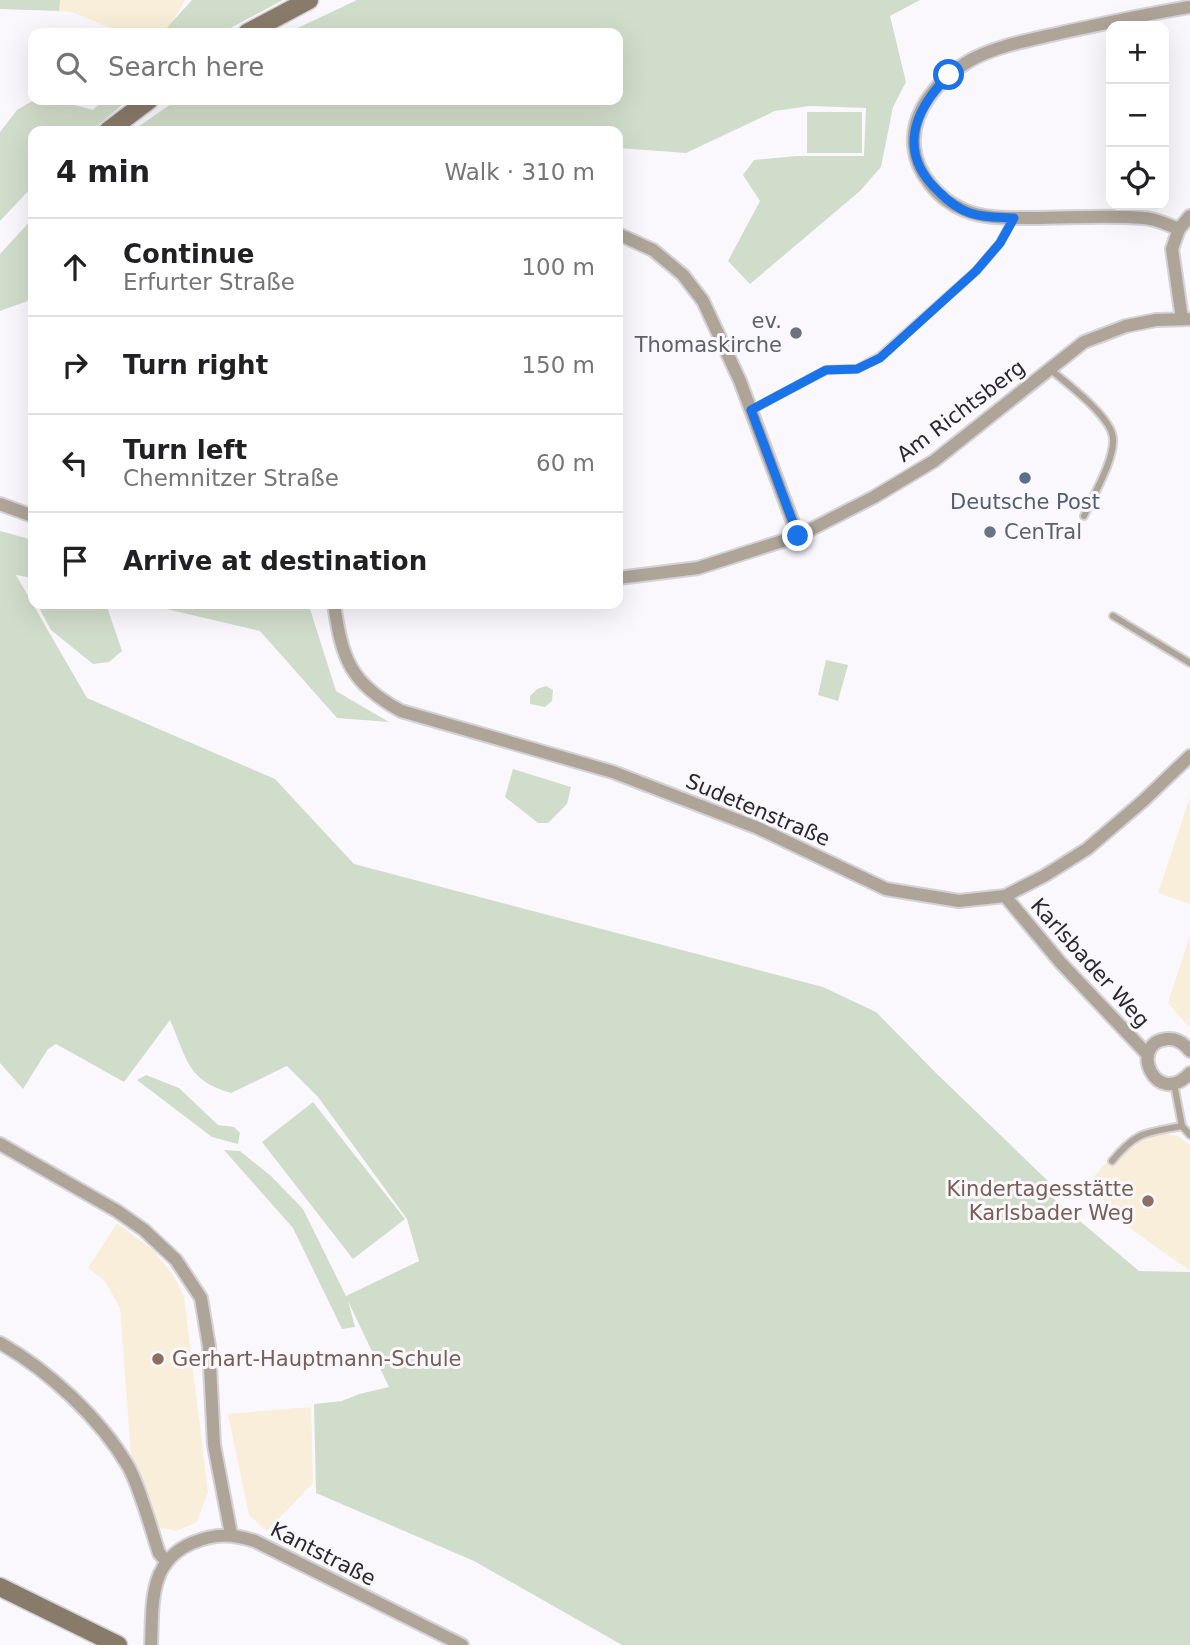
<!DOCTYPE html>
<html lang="en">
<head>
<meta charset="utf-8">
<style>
  :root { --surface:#fff; --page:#f2f2f2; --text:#202124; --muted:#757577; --line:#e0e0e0 }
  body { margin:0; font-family:"DejaVu Sans",sans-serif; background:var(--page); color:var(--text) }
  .controls { position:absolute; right:21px; top:21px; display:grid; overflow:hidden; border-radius:14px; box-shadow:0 7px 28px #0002 }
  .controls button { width:63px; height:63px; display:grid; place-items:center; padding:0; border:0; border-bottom:2px solid var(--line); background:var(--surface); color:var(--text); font:35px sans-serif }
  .stop { position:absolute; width:21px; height:21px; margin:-16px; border:5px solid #1a73e8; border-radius:50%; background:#fff }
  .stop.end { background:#1a73e8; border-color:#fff; box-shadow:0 2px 7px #0008 }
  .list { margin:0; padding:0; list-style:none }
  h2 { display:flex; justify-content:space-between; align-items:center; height:91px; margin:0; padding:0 28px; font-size:30px }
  h2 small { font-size:23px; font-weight:400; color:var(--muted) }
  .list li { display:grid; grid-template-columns:46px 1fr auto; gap:21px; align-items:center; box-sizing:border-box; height:98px; padding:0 28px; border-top:2px solid var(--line) }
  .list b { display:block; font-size:26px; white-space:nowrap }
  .list p { margin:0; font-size:23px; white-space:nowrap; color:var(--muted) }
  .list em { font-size:23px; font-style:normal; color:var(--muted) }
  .icon { flex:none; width:38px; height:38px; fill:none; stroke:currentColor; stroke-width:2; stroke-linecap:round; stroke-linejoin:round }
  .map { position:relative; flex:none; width:1190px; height:1645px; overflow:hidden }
  .search { position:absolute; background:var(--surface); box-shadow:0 7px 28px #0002; left:28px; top:28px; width:595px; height:77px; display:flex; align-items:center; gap:18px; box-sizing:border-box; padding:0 24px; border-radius:14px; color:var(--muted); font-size:26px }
  .panel { position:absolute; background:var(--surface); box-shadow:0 7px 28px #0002; left:28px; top:126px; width:595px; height:483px; border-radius:14px }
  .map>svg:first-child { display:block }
  .education { fill:#f9eed9 }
  .green { fill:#d1ddcb }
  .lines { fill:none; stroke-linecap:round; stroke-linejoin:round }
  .lane-casing { stroke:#d5d2d7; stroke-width:10 }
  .street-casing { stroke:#d5d2d7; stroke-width:16 }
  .secondary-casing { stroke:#d5d2d7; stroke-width:21 }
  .lane { stroke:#aea498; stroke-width:6 }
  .street { stroke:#aea498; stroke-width:12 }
  .secondary { stroke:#897b6a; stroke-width:18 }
  .route { stroke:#1a73e8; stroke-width:9 }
  .worship-dot { fill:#6b7280; stroke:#faf8fc; stroke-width:2.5 }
  .service-dot { fill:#5c6f8a; stroke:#faf8fc; stroke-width:2.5 }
  .education-dot { fill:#8d6e63; stroke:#faf8fc; stroke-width:2.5 }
  .labels { text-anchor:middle; stroke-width:6; stroke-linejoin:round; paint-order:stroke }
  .worship-label { font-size:21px; fill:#5b616d; stroke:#faf8fc; text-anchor:end }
  .street-label { font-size:21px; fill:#2a262e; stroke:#faf8fc }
  .service-label { font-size:21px; fill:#4e5e75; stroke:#faf8fc }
  .education-label { font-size:21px; fill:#785e54; stroke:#faf8fc; text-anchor:end }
</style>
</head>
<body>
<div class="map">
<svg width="1190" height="1645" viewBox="0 0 1190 1645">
  <rect width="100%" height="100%" fill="#faf8fc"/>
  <g class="education">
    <path d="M60,0H185L166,33H124L71,12L59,11Z"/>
    <path d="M1190,797V904L1158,893Z"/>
    <path d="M1190,935V1028L1168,1003Z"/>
    <path d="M1163,1133L1178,1136L1190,1145V1271L1113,1216L1117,1210L1094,1193L1100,1184L1093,1178L1109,1159L1115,1163L1133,1143L1146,1136Z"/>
    <path d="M117,1223L154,1251L173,1275L184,1296L208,1492L197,1522L176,1531L154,1526L131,1456L120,1308L105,1281L88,1268Z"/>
    <path d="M311,1407L313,1483L267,1531L249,1515L228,1414Z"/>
  </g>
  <g class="green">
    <path d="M0,0H60L59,11L0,9Z"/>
    <path d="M192,0H283L221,33H162Z"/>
    <path d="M357,0H920L890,16L906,82L893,107L881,167L860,191L750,284L728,261L760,201L743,175L754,160L797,156H864L866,108L810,106L775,111L686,153L618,148V131H410L368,128L359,131H132L177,100H618V33H287Z"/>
    <path d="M34,100H56L93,110L103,100H128L91,131H33V186L0,221V132L17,110Z"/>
    <rect x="807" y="112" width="55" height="41"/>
    <path d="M33,218V299L0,311V254Z"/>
    <path d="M0,531L33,540V578L16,575L87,698L275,779L354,864L823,987L876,1012L936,1073L1049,1182L1048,1194L1139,1271L1190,1272V1645H622L474,1561L316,1493L314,1404L342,1401L359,1394L389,1387L348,1301L355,1327L342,1329L293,1228L224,1150L240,1151L271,1176L303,1209L346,1296L419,1261L407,1219L318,1097L287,1066L231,1093C186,1080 187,1058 170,1020L124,1082L56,1044L48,1049L23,1089L0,1063Z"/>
    <path d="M37,604H106L122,651L109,662L93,664L51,630Z"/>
    <path d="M145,604H285L310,609L336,691L389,722L337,718L260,631Z"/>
    <path d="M826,660L848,665L838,701L818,695Z"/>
    <path d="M546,686L553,690L552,701L545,707L530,704V696L537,689Z"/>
    <path d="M513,769L571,787L567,804L548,823H538L505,797Z"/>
    <path d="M146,1075L179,1088L218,1125L234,1127L240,1133L238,1144L212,1137L137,1080Z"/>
    <path d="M313,1102L405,1219L353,1259L262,1142Z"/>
  </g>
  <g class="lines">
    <defs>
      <g id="lane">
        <path d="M1050,369C1067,384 1111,416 1113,438C1115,459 1093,496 1084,516"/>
        <path d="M751,410L826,370L857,369L879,357L976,271L1000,243L1013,219"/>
        <path d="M1113,616L1190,663"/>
        <path d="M1174,1084L1182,1126"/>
        <path d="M1112,1161C1137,1131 1145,1133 1182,1126L1190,1135"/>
      </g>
      <g id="street">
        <path d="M1179,229C1168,225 1155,218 1143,218C1107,215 1069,218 1032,218C1010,218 984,219 964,210C939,200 916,173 914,146C911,110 940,78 969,61C995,46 1030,40 1060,33C1103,24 1146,14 1190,7"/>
        <path d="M618,234L653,250L683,275L703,301L740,381L798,536"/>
        <path d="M1182,319L1172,249L1179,229L1190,216"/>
        <path d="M0,504L33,516"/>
        <path d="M618,578L698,568L798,536L874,497L934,461L1084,342L1126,326L1156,320L1190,319"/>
        <path d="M334,604C342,659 350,683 401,711L613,772L758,828L886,889L959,901L1005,896L1044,876L1087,849L1143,801L1190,756"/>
        <path d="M1005,896L1060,962L1148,1055"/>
        <path d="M1190,1051C1184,1043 1177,1038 1167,1039C1127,1043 1156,1110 1190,1073"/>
        <path d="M0,1144L117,1211L144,1230L176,1260L201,1298L209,1346L214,1445L231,1534"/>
        <path d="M0,1343C48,1370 100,1418 128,1466C140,1487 151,1529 159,1553L166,1561"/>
        <path d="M151,1645C153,1604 148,1562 192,1543C216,1533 231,1534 255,1541L462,1645"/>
      </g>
      <g id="secondary">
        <path d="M247,33L309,0"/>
        <path d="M108,131L149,100"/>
        <path d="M0,1587L118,1645"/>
      </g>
    </defs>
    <use href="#lane" class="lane-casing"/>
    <use href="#street" class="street-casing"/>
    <use href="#secondary" class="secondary-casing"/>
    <use href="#lane" class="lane"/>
    <use href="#street" class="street"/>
    <use href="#secondary" class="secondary"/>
  </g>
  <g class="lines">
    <path class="route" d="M798,536L751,410L826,370L857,369L880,358L976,271L1000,243L1014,218C1000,217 984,218 970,213C958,209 948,201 939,192C897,153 913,111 949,75"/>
  </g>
  <g class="worship-dot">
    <circle cx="796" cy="333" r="7"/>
    <circle cx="990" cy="532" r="7"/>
  </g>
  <circle class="service-dot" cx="1025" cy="478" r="7"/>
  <g class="education-dot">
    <circle cx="1148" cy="1201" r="7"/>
    <circle cx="158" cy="1359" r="7"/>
  </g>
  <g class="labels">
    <g class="worship-label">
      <text x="782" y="328">ev.<tspan x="782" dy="24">Thomaskirche</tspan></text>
      <text x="1004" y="539" text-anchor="start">CenTral</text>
    </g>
    <g class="street-label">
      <text transform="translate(961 411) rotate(-37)" y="7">Am Richtsberg</text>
      <text transform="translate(758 810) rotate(23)" y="7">Sudetenstraße</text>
      <text transform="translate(1090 963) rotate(48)" y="7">Karlsbader Weg</text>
      <text transform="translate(323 1554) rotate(27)" y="7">Kantstraße</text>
    </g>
    <g class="service-label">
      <text x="1025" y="509">Deutsche Post</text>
    </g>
    <g class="education-label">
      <text x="1134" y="1196">Kindertagesstätte<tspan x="1134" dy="24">Karlsbader Weg</tspan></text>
      <text x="172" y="1366" text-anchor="start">Gerhart-Hauptmann-Schule</text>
    </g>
  </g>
</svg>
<div class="controls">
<button>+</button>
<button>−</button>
<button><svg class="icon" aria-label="locate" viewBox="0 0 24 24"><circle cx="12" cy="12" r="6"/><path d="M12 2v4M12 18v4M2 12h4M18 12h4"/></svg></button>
</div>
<div class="stop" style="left:949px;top:75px"></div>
<div class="stop end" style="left:798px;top:536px"></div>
<div class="search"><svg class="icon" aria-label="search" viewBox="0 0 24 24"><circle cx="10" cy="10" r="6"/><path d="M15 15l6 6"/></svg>Search here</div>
<section class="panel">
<h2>4 min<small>Walk · 310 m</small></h2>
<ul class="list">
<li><svg class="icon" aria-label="ahead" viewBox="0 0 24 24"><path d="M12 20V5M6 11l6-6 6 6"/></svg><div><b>Continue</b><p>Erfurter Straße</p></div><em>100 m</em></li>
<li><svg class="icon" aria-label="right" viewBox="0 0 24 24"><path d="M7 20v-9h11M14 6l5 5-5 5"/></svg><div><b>Turn right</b></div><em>150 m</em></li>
<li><svg class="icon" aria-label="left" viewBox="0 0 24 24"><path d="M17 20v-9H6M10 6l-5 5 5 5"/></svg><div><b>Turn left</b><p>Chemnitzer Straße</p></div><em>60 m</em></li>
<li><svg class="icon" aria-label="arrive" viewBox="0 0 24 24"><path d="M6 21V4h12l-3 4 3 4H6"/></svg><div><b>Arrive at destination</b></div></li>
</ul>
</section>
</div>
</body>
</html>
